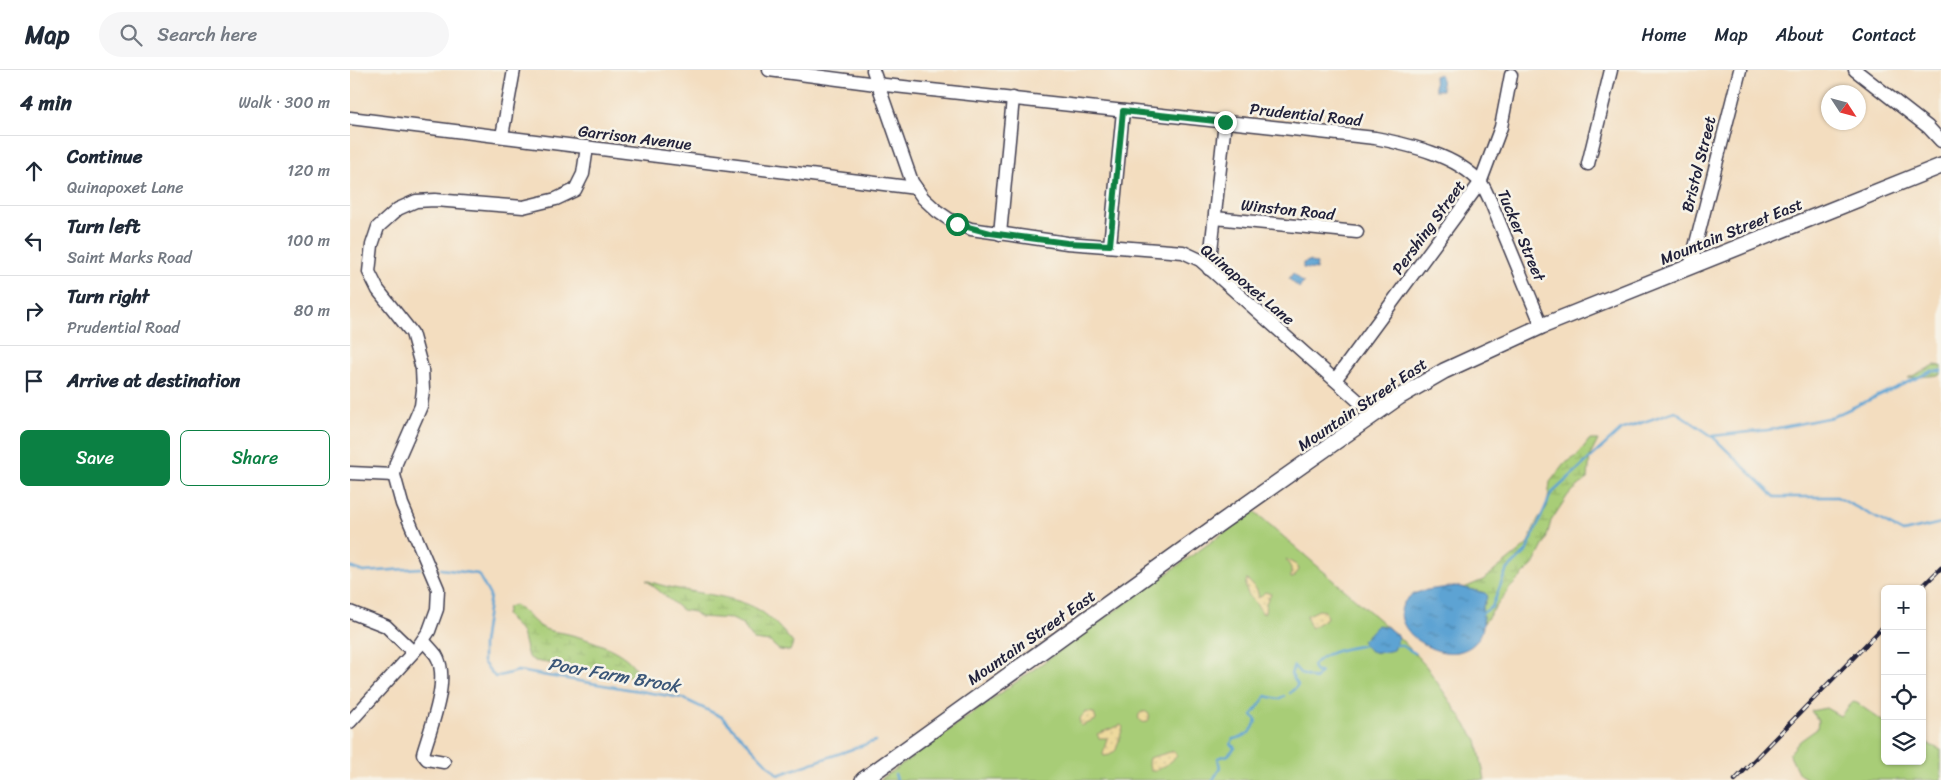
<!DOCTYPE html>
<html lang="en">
<head>
<meta charset="utf-8">
<style>
  :root { --surface:#fff; --page:#f6f6f7; --text:#1f2937; --muted:#747a83; --line:#e0e1e3; --accent:#0b8043 }
  body { margin:0; font-family:Sriracha,sans-serif; background:var(--page); color:var(--text) }
  .controls { position:absolute; right:15px; bottom:15px; display:grid; overflow:hidden; border-radius:8px; box-shadow:0 1px 4px #0004 }
  .controls button { width:45px; height:45px; display:grid; place-items:center; padding:0; border:0; border-bottom:1px solid var(--line); background:var(--surface); color:var(--text); font:25px sans-serif }
  .compass { position:absolute; left:1471px; top:15px; width:45px; height:45px; border-radius:50%; background:var(--surface); box-shadow:0 1px 4px #0004; rotate:126deg }
  .stop { position:absolute; width:15px; height:15px; margin:-11px; border:4px solid #0b8043; border-radius:50%; background:#fff }
  .stop.end { background:#0b8043; border-color:#fff; box-shadow:0 1px 5px #0008 }
  .list { margin:0; padding:0; list-style:none }
  h2 { display:flex; justify-content:space-between; align-items:center; height:65px; margin:0; padding:0 20px; font-size:21px }
  h2 small { font-size:16px; font-weight:400; color:var(--muted) }
  .list li { display:grid; grid-template-columns:32px 1fr auto; gap:15px; align-items:center; box-sizing:border-box; height:70px; padding:0 20px; border-top:1px solid var(--line) }
  .list b { display:block; font-size:19px; white-space:nowrap }
  .list p { margin:0; font-size:16px; white-space:nowrap; color:var(--muted) }
  .list em { font-size:16px; font-style:normal; color:var(--muted) }
  .actions { display:flex; gap:10px; padding:15px 20px }
  .actions a { flex:1; padding:11px 0; border:1px solid var(--accent); border-radius:8px; text-align:center; font-size:18px; color:var(--accent) }
  .actions .main { background:var(--accent); color:#fff }
  .icon { flex:none; width:28px; height:28px; fill:none; stroke:currentColor; stroke-width:2; stroke-linecap:round; stroke-linejoin:round }
  .map { position:relative; flex:none; width:1591px; height:710px; overflow:hidden }
  header { display:flex; align-items:center; gap:30px; box-sizing:border-box; height:70px; padding:0 25px; background:var(--surface); border-bottom:1px solid var(--line) }
  header strong { font-size:24px }
  nav { display:flex; gap:28px; margin-inline-start:auto; font-size:18px }
  .search { width:350px; height:45px; background:var(--page); display:flex; align-items:center; gap:12px; box-sizing:border-box; padding:0 18px; border-radius:28px; color:var(--muted); font-size:19px }
  main { display:flex }
  aside { flex:1; background:var(--surface) }
  .map>svg:first-child { display:block }
  .green { fill:#a8cd77; stroke:#657859 }
  .wetland { fill:url(#wetland-marsh); stroke:#657859 }
  .sand { fill:url(#sand-dots); stroke:#887e6c }
  .water { fill:url(#water-ripples); stroke:#406287 }
  .lines { fill:none; stroke-linecap:round; stroke-linejoin:round }
  .stream { stroke:#5da3d3; stroke-width:2.5 }
  .minor-casing { stroke:#413e4f; stroke-width:15 }
  .major-casing { stroke:#413e4f; stroke-width:18 }
  .minor { stroke:#fff; stroke-width:12 }
  .major { stroke:#fff; stroke-width:15 }
  .rail-casing { stroke:#22223b; stroke-width:4.5 }
  .rail { stroke:#f7f3e8; stroke-width:2.5; stroke-dasharray:8; stroke-linecap:butt }
  .route { stroke:#0b8043; stroke-width:6 }
  .labels { text-anchor:middle; stroke-width:5; stroke-linejoin:round; paint-order:stroke }
  .street-label { font-size:16px; fill:#22223b; stroke:#f7f3e8 }
  .water-label { font-size:18px; font-style:italic; fill:#3a5678; stroke:#f7f3e8 }
</style>
</head>
<body>
<header>
<strong>Map</strong>
<div class="search"><svg class="icon" aria-label="search" viewBox="0 0 24 24"><circle cx="10" cy="10" r="6"/><path d="M15 15l6 6"/></svg>Search here</div>
<nav><a>Home</a><a>Map</a><a>About</a><a>Contact</a></nav>
</header>
<main>
<aside>
<h2>4 min<small>Walk · 300 m</small></h2>
<ul class="list">
<li><svg class="icon" aria-label="ahead" viewBox="0 0 24 24"><path d="M12 20V5M6 11l6-6 6 6"/></svg><div><b>Continue</b><p>Quinapoxet Lane</p></div><em>120 m</em></li>
<li><svg class="icon" aria-label="left" viewBox="0 0 24 24"><path d="M17 20v-9H6M10 6l-5 5 5 5"/></svg><div><b>Turn left</b><p>Saint Marks Road</p></div><em>100 m</em></li>
<li><svg class="icon" aria-label="right" viewBox="0 0 24 24"><path d="M7 20v-9h11M14 6l5 5-5 5"/></svg><div><b>Turn right</b><p>Prudential Road</p></div><em>80 m</em></li>
<li><svg class="icon" aria-label="arrive" viewBox="0 0 24 24"><path d="M6 21V4h12l-3 4 3 4H6"/></svg><div><b>Arrive at destination</b></div></li>
</ul>
<div class="actions"><a class="main">Save</a><a>Share</a></div>
</aside>
<div class="map">
<svg width="1591" height="710" viewBox="0 0 1591 710">
  <defs>
    <pattern id="wetland-marsh" width="20" height="14" patternUnits="userSpaceOnUse" patternTransform="scale(1.25)"><rect width="20" height="14" fill="#a8cd77"/><path d="M1 5h8M5 5V1M11 12h8M15 12V8" fill="none" stroke="#90b068"/></pattern>
    <pattern id="sand-dots" width="8" height="8" patternUnits="userSpaceOnUse" patternTransform="scale(1.25)"><rect width="8" height="8" fill="#eeda9e"/><path d="M2 2h.1M6 6h.1" fill="none" stroke="#ccbb89" stroke-width="1.8" stroke-linecap="round"/></pattern>
    <pattern id="water-ripples" width="26" height="14" patternUnits="userSpaceOnUse" patternTransform="scale(1.25)"><rect width="26" height="14" fill="#5da3d3"/><path d="M2 4q2-2 4 0t4 0M15 11q2-2 4 0t4 0" fill="none" stroke="#4c84ac"/></pattern>
  </defs>
  <rect width="100%" height="100%" fill="#f7f3e8"/>
  <filter id="ink" filterUnits="userSpaceOnUse"><feTurbulence type="fractalNoise" baseFrequency=".02" numOctaves="2"/><feDisplacementMap in="SourceGraphic" scale="10" xChannelSelector="R" yChannelSelector="G"/><feConvolveMatrix kernelMatrix="1 2 1 2 8 2 1 2 1" color-interpolation-filters="sRGB"/></filter>
  <filter id="wash" filterUnits="userSpaceOnUse"><feTurbulence type="fractalNoise" baseFrequency=".0096" numOctaves="4" result="noise"/><feDisplacementMap in="SourceGraphic" scale="20" xChannelSelector="R" yChannelSelector="G"/><feGaussianBlur stdDeviation="1.12" result="paint"/><feColorMatrix in="noise" values="0 0 0 0 0 0 0 0 0 0 0 0 0 0 0 0 0 1.4 0 .05"/><feComposite in="paint" operator="in"/></filter>
  <g filter="url(#wash)">
    <rect width="100%" height="100%" fill="#f3ddbf"/>
    <g class="green">
      <path d="M904,441L1049,567L1076,596L1127,671L1135,710H530Z"/>
      <path d="M1503,632L1507,633L1535,653V691H1572V671L1591,680V710H1459L1449,704L1439,684L1450,671L1467,659L1468,650L1461,641L1476,638L1490,646Z"/>
    </g>
    <g class="wetland">
      <path d="M1585,295L1591,296V305L1558,308Z"/>
      <path d="M1239,370H1248L1240,386L1238,408L1218,425L1201,451L1196,470L1183,495L1159,519L1134,553L1131,538L1135,534V523L1114,518L1133,510L1177,475L1188,449L1197,437L1200,412L1214,394L1227,386Z"/>
      <path d="M296,510C330,524 379,522 409,540C422,548 433,561 443,573L440,581L429,580L420,572L404,570L392,554L382,549L350,547L344,542L332,540Z"/>
      <path d="M164,535C176,541 183,553 195,559C201,562 211,562 218,564C238,569 281,582 287,603L285,606H276L185,591L178,587L172,563L156,545L158,537Z"/>
    </g>
    <g class="sand">
      <path d="M936,489L948,496L949,500L943,508H941V498Z"/>
      <path d="M897,509L907,520L909,528L915,522L921,524L916,533L915,543H912C907,531 891,524 897,509Z"/>
      <path d="M969,540L975,541L977,548L961,558L956,546Z"/>
      <circle cx="794" cy="647" r="5.5"/>
      <path d="M736,642L744,643L746,650L731,656L729,649Z"/>
      <path d="M771,655L773,657L766,680L760,685L754,686L753,684L757,668H749L747,664Z"/>
      <path d="M824,681L827,686C821,692 809,701 801,701L798,693L799,688Z"/>
    </g>
    <g class="water">
      <path d="M1089,4L1091,6L1092,20H1085L1084,6Z"/>
      <path d="M959,191L967,194L966,200L953,198V193Z"/>
      <path d="M943,203L954,213L949,218L939,209Z"/>
      <path d="M1106,516L1135,523L1138,526L1132,538C1134,552 1135,563 1124,574C1093,602 1030,554 1058,528C1068,518 1093,519 1106,516Z"/>
      <path d="M1027,555L1036,556L1049,567L1043,580C1029,584 1019,585 1012,571Z"/>
    </g>
    <g class="lines">
      <g class="stream">
        <path d="M1362,366L1418,360L1482,347L1582,301H1591"/>
        <path d="M0,497L14,502L71,498"/>
        <path d="M91,499L128,504L140,526L133,574V592L145,607L168,601L332,628L372,647L428,705L525,671"/>
        <path d="M1131,544L1142,537L1156,501L1176,482L1201,424L1271,360L1325,341L1362,366L1425,427H1487L1553,462L1591,453"/>
        <path d="M1043,575H1050L1065,583"/>
        <path d="M940,623L948,615L941,604L944,596L951,604L965,609L971,602H966L963,596C972,581 1000,578 1015,575"/>
        <path d="M545,704L547,710"/>
        <path d="M863,710L870,698L868,688L878,685L885,678L881,674L883,669C895,668 904,661 906,650L902,645L916,626L928,629L934,626"/>
      </g>
    </g>
  </g>
  <g filter="url(#ink)">
    <g class="lines">
      <defs>
        <g id="minor">
          <path d="M419,0L526,14L1025,68C1060,75 1106,85 1131,113C1135,118 1137,125 1140,130L1192,256"/>
          <path d="M523,0L562,112L573,128L587,141L603,152L621,159L717,173L833,182L850,190L1024,345"/>
          <path d="M1505,0L1578,57L1591,71"/>
          <path d="M0,48L566,118"/>
          <path d="M152,66L164,0"/>
          <path d="M1238,94L1261,0"/>
          <path d="M865,148L1007,162"/>
          <path d="M650,164L663,28"/>
          <path d="M760,175L773,41"/>
          <path d="M1340,197L1390,0"/>
          <path d="M859,199L875,52"/>
          <path d="M985,310L1130,113L1151,57L1161,5"/>
          <path d="M0,403L44,405"/>
          <path d="M0,542L36,556L63,582"/>
          <path d="M73,570C77,575 82,580 86,585C101,609 80,659 73,684L77,689L94,692"/>
          <path d="M0,652L68,577L79,561L87,539L88,519L52,434L44,405L46,393L71,336L73,320L72,299L62,263L28,220L19,202L22,175L28,157L48,139L66,131L85,130L173,137L206,129L225,120L233,104L237,77"/>
        </g>
        <path id="major" d="M513,710L870,453L1049,327L1094,301L1192,256L1591,96"/>
      </defs>
      <use href="#minor" class="minor-casing"/>
      <use href="#major" class="major-casing"/>
      <use href="#minor" class="minor"/>
      <use href="#major" class="major"/>
      <defs>
        <g id="rail">
          <path d="M1570,519L1591,498"/>
          <path d="M1385,710L1535,555"/>
        </g>
      </defs>
      <use href="#rail" class="rail-casing"/>
      <use href="#rail" class="rail"/>
    </g>
  </g>
  <g class="lines" filter="url(#ink)">
    <path class="route" d="M607,154L640,163L717,173L760,175L773,41L875,52"/>
  </g>
  <g class="labels">
    <g class="street-label">
      <text transform="translate(956 44) rotate(6)" y="6">Prudential Road</text>
      <text transform="translate(285 67) rotate(7)" y="6">Garrison Avenue</text>
      <text transform="translate(1348 94) rotate(-76)" y="6">Bristol Street</text>
      <text transform="translate(938 139) rotate(6)" y="6">Winston Road</text>
      <text transform="translate(1078 157) rotate(-54)" y="6">Pershing Street</text>
      <text transform="translate(1381 161) rotate(-22)" y="6">Mountain Street East</text>
      <text transform="translate(1172 165) rotate(67)" y="6">Tucker Street</text>
      <text transform="translate(898 214) rotate(40)" y="6">Quinapoxet Lane</text>
      <text transform="translate(1012 334) rotate(-34)" y="6">Mountain Street East</text>
      <text transform="translate(681 567) rotate(-35)" y="6">Mountain Street East</text>
    </g>
    <g class="water-label">
      <text transform="translate(264 605) rotate(10)" y="6">Poor Farm Brook</text>
    </g>
  </g>
</svg>
<div class="controls">
<button>+</button>
<button>−</button>
<button><svg class="icon" aria-label="locate" viewBox="0 0 24 24"><circle cx="12" cy="12" r="6"/><path d="M12 2v4M12 18v4M2 12h4M18 12h4"/></svg></button>
<button><svg class="icon" aria-label="layers" viewBox="0 0 24 24"><path d="M12 4l9 5-9 5-9-5zM3 14l9 5 9-5"/></svg></button>
</div>
<svg class="compass" viewBox="-18 -18 36 36"><path d="M0-13l5 13h-10z" fill="#e53935"/><path d="M0 13l5-13h-10z" fill="#747a83"/></svg>
<div class="stop" style="left:607px;top:154px"></div>
<div class="stop end" style="left:875px;top:52px"></div>
</div>
</main>
</body>
</html>
